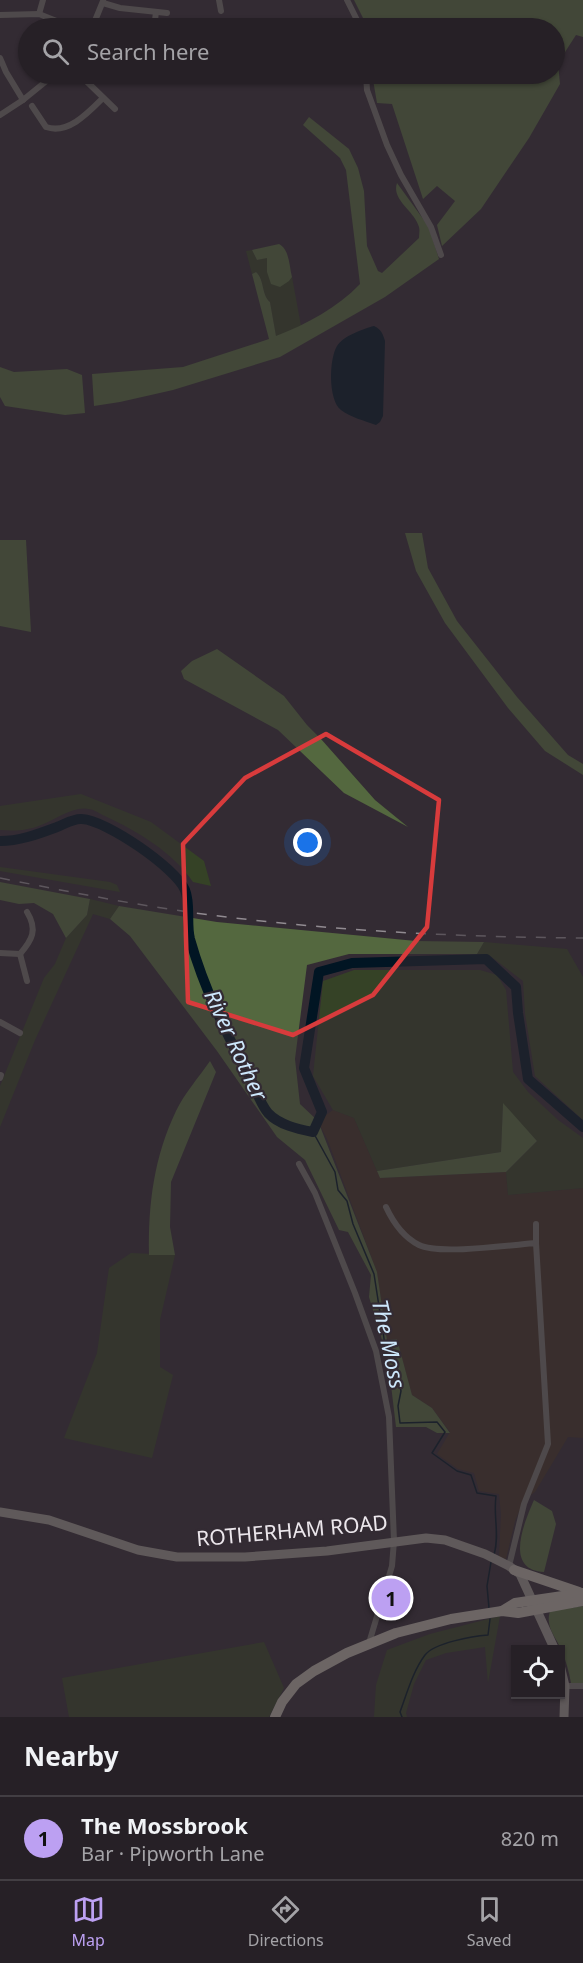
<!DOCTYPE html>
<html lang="en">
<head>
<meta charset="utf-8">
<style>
  :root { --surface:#262026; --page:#322d32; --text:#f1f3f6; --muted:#a4a3a7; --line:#423e43; --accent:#bca0f2 }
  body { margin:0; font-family:"Noto Sans",sans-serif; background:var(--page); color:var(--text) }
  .controls { position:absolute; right:18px; bottom:18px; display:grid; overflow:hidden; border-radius:0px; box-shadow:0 2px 4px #0004 }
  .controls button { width:54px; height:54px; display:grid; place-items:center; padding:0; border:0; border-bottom:2px solid var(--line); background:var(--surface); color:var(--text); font:30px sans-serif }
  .you { position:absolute; left:308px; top:843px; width:21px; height:21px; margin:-15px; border:4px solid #fff; border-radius:50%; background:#1a73e8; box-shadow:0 0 0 9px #1a73e833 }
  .badge { display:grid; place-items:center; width:39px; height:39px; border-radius:50%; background:var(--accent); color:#111; font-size:20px; font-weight:700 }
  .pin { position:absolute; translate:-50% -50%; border:3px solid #fff; box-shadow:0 2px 6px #0006 }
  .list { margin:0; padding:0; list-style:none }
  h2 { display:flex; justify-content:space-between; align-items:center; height:78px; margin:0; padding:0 24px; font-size:26px }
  h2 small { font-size:20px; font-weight:400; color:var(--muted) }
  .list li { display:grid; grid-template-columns:39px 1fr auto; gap:18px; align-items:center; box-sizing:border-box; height:84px; padding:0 24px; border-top:2px solid var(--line) }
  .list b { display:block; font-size:22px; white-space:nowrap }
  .list p { margin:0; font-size:20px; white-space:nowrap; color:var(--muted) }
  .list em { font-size:20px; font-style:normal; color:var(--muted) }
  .icon { flex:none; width:33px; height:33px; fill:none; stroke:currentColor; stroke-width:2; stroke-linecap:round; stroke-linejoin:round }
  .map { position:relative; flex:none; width:583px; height:1717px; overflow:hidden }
  .search { position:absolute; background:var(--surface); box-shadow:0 2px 4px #0004; left:18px; right:18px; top:18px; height:66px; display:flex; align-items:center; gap:15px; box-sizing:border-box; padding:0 21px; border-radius:33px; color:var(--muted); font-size:22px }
  .sheet { height:162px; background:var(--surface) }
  nav { display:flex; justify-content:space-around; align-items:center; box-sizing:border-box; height:84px; border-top:2px solid var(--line); background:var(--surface); font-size:16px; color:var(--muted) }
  nav a { display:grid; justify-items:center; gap:3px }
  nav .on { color:var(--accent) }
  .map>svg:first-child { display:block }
  .industrial { fill:#413226 }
  .green { fill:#354226 }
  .forest { fill:#54683f }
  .water { fill:#011523 }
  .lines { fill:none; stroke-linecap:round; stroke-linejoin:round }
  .stream { stroke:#011523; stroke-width:1.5 }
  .river { stroke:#011523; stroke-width:10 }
  .street { stroke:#706d68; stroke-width:6 }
  .secondary { stroke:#959089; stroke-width:9 }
  .primary { stroke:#b1aba1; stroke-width:10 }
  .rail { stroke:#918b91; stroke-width:1.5; stroke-dasharray:10 10; stroke-linecap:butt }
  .marked { fill:none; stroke:#d83b3c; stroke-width:4.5; stroke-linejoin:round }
  .labels { text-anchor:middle; stroke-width:4.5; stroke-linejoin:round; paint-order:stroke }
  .street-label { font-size:21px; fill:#ece7ec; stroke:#332b33 }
  .water-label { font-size:22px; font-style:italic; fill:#cde7fb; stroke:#332b33 }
</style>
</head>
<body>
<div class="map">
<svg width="583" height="1717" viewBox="0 0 583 1717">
  <rect width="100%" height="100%" fill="#332b33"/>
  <path class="industrial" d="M333,1110L354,1118L380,1178L506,1172L508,1195L583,1188V1438L568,1437L535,1492L524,1500L515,1521L506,1559L499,1557L501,1514L499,1494L479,1491L474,1473L458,1469L437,1454L450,1432L432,1408L412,1395L397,1340H387L377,1272L328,1141L318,1121Z"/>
  <g class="green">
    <path d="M252,250L257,260L267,257V272L289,281L292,277L301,326L276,337L270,302C261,294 265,280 256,272L252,274L246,251Z"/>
    <path d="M81,794L151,822L204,861L211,886L193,882C173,852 137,831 105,816C100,814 94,809 88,809C73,806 55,820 41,825C27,831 14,831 0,830V806Z"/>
    <path d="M0,867L110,882L117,885L120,892L0,871Z"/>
    <path d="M90,899L119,906L110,919L93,914L35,1040L0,1127V1086L44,978L55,964L66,938L87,915Z"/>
    <path d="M484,942L567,949L583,977V1120L535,1076L525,1013L523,981L489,955L477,954Z"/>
    <path d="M354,970H480L497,975L506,990L513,1072L528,1092L558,1120L583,1138V1188L508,1195L506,1172L537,1141L503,1104L501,1152L377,1171L354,1118L333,1110L313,1076L323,981Z"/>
    <path d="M131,1253L175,1255L160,1320V1367L173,1375L152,1458L64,1438L97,1353L109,1268Z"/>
    <path d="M500,1616L488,1683L485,1647L446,1653L426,1660L414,1684L406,1713L407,1717H374L376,1685L387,1650L430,1634Z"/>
    <path d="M264,1642L284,1688L269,1717H69L62,1678Z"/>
  </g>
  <g class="forest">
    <path d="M354,0H583V37L576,35L558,63L560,84L529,138L481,209L442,246L437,225L455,201L437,186L423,199L392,104L377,103L372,74H554V28H368Z"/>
    <path d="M309,117L349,149L358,168L364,191L367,246L378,271L382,273L419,238C419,234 420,231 419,227C415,211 391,200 397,183L429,227L439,259L385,297L280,357L173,390L120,402L94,406L92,374L183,367L269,339L252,274L256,272C265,280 261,294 270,302L276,336C307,324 337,308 360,284L346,170L340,158L303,125Z"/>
    <path d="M279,244C290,250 289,266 292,277L289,281L280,287L271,284L267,272V258L257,260L252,250Z"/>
    <path d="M0,367L14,372L67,369L82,375L85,413L65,415L5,406L0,397Z"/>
    <path d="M405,533H422L428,568L457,621L517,697L568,755L583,764V775L545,751L508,708L445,623L416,571Z"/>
    <path d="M0,540H26L31,632L0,626Z"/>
    <path d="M217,649L284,696L307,725L321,739L375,800L408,827L344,793L278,730L184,679L181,671L192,661Z"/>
    <path d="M0,882L90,899L87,915L66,938L53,914L34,903L19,904L0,900Z"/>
    <path d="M119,906L217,922L416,941L484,942L477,954H349L307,965L295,1059L300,1104L318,1121L377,1272L387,1340L397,1339L412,1395L432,1408L450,1433H437L426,1427H396L388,1360L369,1297L371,1275L348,1232L339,1230L305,1160L277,1137L217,1051L130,936L110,919Z"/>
    <path d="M210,1061L216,1072L171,1182L170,1227L175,1255H149C148,1204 154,1157 176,1111C184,1094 199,1077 210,1061Z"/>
    <path d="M503,1103L537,1141L506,1172L380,1178L377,1171L501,1152Z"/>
    <path d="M534,1500L552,1511L556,1524L544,1572C503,1570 525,1521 534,1500Z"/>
    <path d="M583,1606V1683H571C569,1672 566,1661 562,1651C556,1637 545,1627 550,1611Z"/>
  </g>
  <path class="water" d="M374,326C381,329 383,334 385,341L383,416L380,422L376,425C365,421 350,417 341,410C328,400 329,359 337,346C343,336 363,329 374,326Z"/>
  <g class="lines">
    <g class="stream">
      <path d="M313,1132L335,1172L338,1190L347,1201L353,1224L374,1274L385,1345L397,1372L401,1391L398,1406L400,1423L437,1422L445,1432L432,1453L457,1471L471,1475L477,1493L496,1496C493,1517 500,1534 494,1555"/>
      <path d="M489,1608L487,1586L491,1562"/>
      <path d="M402,1717L400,1712C407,1693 413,1671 425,1655C434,1643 473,1636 488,1635L490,1619"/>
    </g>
    <path class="river" d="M0,841C20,841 38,834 57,827C65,824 74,818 82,819C106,820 176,868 185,890C191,905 186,923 190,939C204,989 227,1035 251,1080C256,1090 261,1105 268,1113C279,1125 298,1129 313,1132L322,1112L304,1068L319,972L352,963L486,959L516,987L518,1013L528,1079L583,1127"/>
    <g class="street">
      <path d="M219,0L221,11"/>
      <path d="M347,0L361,28"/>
      <path d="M103,3L120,8L167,13"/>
      <path d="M39,14L43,0"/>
      <path d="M0,15L39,14L74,28"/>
      <path d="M92,28L103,1"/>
      <path d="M154,28L156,12"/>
      <path d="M0,58L6,72L23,100"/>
      <path d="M79,74L115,109"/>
      <path d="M366,74L367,90L387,145L401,175L431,227L441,255"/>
      <path d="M32,106L46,127C68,135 89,112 103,98"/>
      <path d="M0,115L23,100L55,74"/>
      <path d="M0,953L20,954"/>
      <path d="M20,954C32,940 38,930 27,912"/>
      <path d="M20,954L27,981"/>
      <path d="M0,1022L20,1033"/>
      <path d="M0,1078L1,1075"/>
      <path d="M299,1164L315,1193L355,1293L376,1351L389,1417L394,1541L392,1566L369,1643"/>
      <path d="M386,1207C393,1222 403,1237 419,1245C439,1255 511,1245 536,1243L548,1444L524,1504L509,1566"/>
      <path d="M536,1224V1243"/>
      <path d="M565,1686H583"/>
    </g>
    <g class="secondary">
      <path d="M0,1512L49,1520L138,1550L177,1557H245L327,1551L426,1538L445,1540L485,1554L509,1566L520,1574L555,1650"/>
      <path d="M560,1665L565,1686L564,1717"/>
    </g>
    <g class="primary">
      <path d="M514,1570L579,1592"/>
      <path d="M502,1611L515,1603L583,1593"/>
      <path d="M275,1717L282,1702L296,1684L314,1671L347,1653L396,1633L451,1619L502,1611L518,1613L583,1601"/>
    </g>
    <path class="rail" d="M0,878C70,892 140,906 211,915C334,931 459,937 583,938"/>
  </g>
  <path d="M0 0H583V1717H0ZM326,734L439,800L427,927L373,995L293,1035L188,1002L183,844L245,778Z" fill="#332b33" fill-opacity=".55" fill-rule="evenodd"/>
  <path class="marked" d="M326,734L439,800L427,927L373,995L293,1035L188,1002L183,844L245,778Z"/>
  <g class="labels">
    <g class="street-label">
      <text transform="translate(292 1531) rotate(-5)" y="7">ROTHERHAM ROAD</text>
    </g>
    <g class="water-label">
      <text transform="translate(236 1045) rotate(65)" y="8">River Rother</text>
      <text transform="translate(389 1344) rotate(78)" y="8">The Moss</text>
    </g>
  </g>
</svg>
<div class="controls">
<button><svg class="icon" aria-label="locate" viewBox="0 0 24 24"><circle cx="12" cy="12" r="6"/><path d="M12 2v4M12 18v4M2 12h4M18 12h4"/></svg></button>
</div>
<div class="you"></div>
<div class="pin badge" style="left:391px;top:1598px">1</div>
<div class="search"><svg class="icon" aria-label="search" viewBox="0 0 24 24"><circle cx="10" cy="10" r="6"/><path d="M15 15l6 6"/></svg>Search here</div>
</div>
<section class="sheet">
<h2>Nearby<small></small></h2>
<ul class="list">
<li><span class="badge">1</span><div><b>The Mossbrook</b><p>Bar · Pipworth Lane</p></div><em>820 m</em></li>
</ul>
</section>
<nav>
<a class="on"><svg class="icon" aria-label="map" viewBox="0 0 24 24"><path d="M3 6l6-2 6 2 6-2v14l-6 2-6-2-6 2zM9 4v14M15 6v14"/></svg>Map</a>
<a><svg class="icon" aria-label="directions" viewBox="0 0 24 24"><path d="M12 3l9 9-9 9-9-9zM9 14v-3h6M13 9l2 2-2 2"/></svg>Directions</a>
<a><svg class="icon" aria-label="saved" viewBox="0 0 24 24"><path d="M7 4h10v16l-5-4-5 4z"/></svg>Saved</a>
</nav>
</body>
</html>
